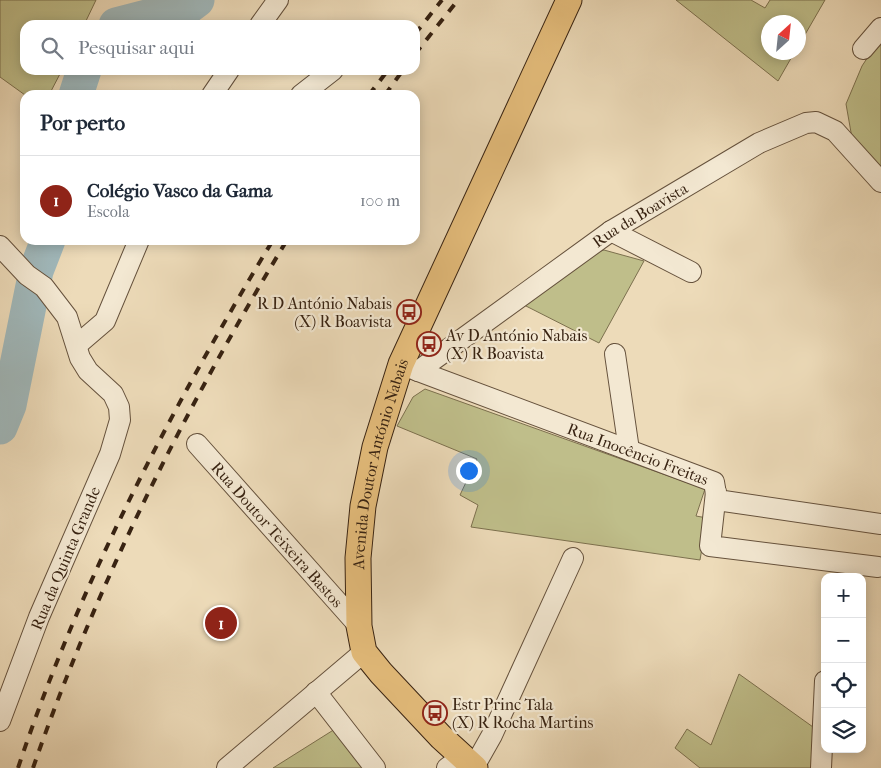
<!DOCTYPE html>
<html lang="pt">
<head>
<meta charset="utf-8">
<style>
  :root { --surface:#fff; --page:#f2f2f3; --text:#1f2937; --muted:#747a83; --line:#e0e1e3; --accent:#8f2418 }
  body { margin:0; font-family:"IM FELL French Canon",serif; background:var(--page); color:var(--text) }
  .controls { position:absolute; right:15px; bottom:15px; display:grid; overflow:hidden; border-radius:10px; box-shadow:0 2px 12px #0003 }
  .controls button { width:45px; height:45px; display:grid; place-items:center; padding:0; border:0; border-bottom:1px solid var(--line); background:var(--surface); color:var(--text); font:25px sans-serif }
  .compass { position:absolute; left:761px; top:15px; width:45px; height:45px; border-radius:50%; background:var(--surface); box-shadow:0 2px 12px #0003; rotate:27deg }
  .you { position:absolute; left:468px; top:470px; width:18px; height:18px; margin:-12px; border:4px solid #fff; border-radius:50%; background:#1a73e8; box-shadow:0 0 0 8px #1a73e833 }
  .badge { display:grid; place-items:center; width:32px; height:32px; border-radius:50%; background:var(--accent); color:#fff; font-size:16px; font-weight:700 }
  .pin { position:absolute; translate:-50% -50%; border:2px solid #fff; box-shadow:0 1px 5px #0006 }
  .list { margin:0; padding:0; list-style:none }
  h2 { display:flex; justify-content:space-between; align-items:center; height:65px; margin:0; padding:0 20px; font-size:21px }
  h2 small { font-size:16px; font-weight:400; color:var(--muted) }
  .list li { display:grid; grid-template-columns:32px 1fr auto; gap:15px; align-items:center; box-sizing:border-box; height:90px; padding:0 20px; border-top:1px solid var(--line) }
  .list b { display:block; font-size:19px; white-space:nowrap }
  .list p { margin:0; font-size:16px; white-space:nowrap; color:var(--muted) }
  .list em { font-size:16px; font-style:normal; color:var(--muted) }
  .icon { flex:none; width:28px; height:28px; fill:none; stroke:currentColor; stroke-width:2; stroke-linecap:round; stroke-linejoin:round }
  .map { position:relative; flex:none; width:881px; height:768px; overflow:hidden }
  .search { position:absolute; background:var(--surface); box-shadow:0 2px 12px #0003; left:20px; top:20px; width:400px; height:55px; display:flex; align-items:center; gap:12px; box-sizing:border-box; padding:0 18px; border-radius:15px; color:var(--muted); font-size:19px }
  .panel { position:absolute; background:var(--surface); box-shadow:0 2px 12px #0003; left:20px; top:90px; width:400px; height:155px; border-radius:15px }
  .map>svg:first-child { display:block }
  .green { fill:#bfbe8a; stroke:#7c704e }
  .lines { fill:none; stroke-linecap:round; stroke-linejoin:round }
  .river { stroke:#a0b8bb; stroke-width:35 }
  .minor-casing { stroke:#65513c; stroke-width:22 }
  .major-casing { stroke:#382312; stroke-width:27 }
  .minor { stroke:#f3e8d2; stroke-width:20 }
  .major { stroke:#e6be7c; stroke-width:25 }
  .rail { stroke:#382312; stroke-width:4; stroke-dasharray:9 9; stroke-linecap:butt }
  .labels { text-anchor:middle; stroke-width:4.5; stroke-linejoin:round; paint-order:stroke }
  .street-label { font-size:16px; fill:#382312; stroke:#f3e8d2 }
  .poi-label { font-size:16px; fill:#382312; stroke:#f3e8d2; text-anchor:start }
</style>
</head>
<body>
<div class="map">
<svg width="881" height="768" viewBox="0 0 881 768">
  <rect width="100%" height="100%" fill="#eddbb9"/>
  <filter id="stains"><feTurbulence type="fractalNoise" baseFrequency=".004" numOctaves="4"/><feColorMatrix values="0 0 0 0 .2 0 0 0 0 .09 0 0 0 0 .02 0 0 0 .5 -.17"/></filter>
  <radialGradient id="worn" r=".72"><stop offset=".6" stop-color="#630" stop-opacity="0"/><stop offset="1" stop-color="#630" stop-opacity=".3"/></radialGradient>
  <g class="green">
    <path d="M0,0H96L84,25H25V70H62L49,95H25L0,77Z"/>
    <path d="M676,0H751L765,8L770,0H825L799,45L798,22H768V52L794,53L778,81Z"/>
    <path d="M881,37V171L852,138L846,104L862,66Z"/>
    <path d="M604,250L644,261L599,343L522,304L594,253Z"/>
    <path d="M425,389L705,489L696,516L707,518L700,560L471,527L478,505L460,495L477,459L397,426L413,397Z"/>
    <path d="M739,674L813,727V768H700L675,748L687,729L711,745Z"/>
    <path d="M335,729L365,768H273Z"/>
  </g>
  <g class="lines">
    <g class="river">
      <path d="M116,25L189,6L197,0"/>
      <path d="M76,95L84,70"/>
      <path d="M0,427L9,405L36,271L48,240"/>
    </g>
    <defs>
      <g id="minor">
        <path d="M260,25L278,0"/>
        <path d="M863,49L881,28"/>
        <path d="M212,95L229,70"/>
        <path d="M301,95L333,70"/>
        <path d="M611,231L691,272"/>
        <path d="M0,246L27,275L44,287L67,317L80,358L88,371L113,394L119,407L120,420L110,454L39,617L0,721"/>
        <path d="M77,345L105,321L139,240"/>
        <path d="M615,354L629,450"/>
        <path id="s1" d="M401,364L418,371L611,231L759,143L806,123L816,122L835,131L881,182"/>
        <path id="s2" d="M418,371L714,482L717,500L881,524"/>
        <path id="s3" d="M197,444L359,626"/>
        <path d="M716,492L710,546L878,567"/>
        <path d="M316,692L375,768"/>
        <path d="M474,767L492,735L573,558"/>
        <path d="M227,768L364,652"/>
        <path d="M447,768L463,756"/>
        <path d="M821,768L825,681"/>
      </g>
      <g id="major">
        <path id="s4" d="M475,768L441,737L381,673L364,652L359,626L358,558L363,506L375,447L401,364L569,0"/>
      </g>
    </defs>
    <use href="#minor" class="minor-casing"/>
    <use href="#major" class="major-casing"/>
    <use href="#minor" class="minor"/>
    <use href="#major" class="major"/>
    <g class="rail">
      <path d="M415,34L442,0"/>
      <path d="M415,54L458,0"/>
      <path d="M369,95L388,70"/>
      <path d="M385,95L403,70"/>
      <path d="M18,768C80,582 172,407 273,240"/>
      <path d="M33,768C97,583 186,407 287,240"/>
    </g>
  </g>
  <defs>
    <symbol id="bus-ring" viewBox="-11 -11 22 22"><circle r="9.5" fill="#f3e8d2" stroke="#8f2418" stroke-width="1.5"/><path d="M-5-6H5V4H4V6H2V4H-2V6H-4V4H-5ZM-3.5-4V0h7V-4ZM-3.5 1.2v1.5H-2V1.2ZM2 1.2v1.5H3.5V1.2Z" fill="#8f2418"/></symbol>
  </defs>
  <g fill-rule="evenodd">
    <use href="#bus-ring" x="395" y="298" width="28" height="28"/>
    <use href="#bus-ring" x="415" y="330" width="28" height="28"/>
    <use href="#bus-ring" x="421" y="699" width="28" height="28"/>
  </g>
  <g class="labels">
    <g class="street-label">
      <text dy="6" stroke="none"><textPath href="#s1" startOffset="290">Rua da Boavista</textPath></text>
      <text dy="6" stroke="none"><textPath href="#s2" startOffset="235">Rua Inocêncio Freitas</textPath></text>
      <text dy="6" stroke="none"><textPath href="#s4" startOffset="352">Avenida Doutor António Nabais</textPath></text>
      <text dy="6" stroke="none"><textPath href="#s3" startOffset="121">Rua Doutor Teixeira Bastos</textPath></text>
      <text transform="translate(65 558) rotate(-67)" y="6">Rua da Quinta Grande</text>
    </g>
    <g class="poi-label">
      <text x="392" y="309" text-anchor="end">R D António Nabais<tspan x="392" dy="18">(X) R Boavista</tspan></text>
      <text x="446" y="341">Av D António Nabais<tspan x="446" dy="18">(X) R Boavista</tspan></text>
      <text x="452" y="710">Estr Princ Tala<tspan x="452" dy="18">(X) R Rocha Martins</tspan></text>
    </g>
  </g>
  <rect width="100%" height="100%" filter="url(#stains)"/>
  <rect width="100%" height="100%" fill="url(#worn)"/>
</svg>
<div class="controls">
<button>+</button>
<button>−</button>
<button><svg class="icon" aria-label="locate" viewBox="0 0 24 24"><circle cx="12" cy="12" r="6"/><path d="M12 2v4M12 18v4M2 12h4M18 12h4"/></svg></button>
<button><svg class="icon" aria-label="layers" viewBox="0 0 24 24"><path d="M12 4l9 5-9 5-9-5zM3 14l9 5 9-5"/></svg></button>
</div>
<svg class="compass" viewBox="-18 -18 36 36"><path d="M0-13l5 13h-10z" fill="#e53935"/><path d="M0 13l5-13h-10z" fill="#747a83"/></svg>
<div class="you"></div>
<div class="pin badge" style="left:221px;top:623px">1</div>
<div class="search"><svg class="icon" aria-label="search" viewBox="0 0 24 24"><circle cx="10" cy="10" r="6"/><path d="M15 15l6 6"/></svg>Pesquisar aqui</div>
<section class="panel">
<h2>Por perto<small></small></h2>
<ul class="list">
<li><span class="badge">1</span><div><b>Colégio Vasco da Gama</b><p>Escola</p></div><em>100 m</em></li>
</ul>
</section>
</div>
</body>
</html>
